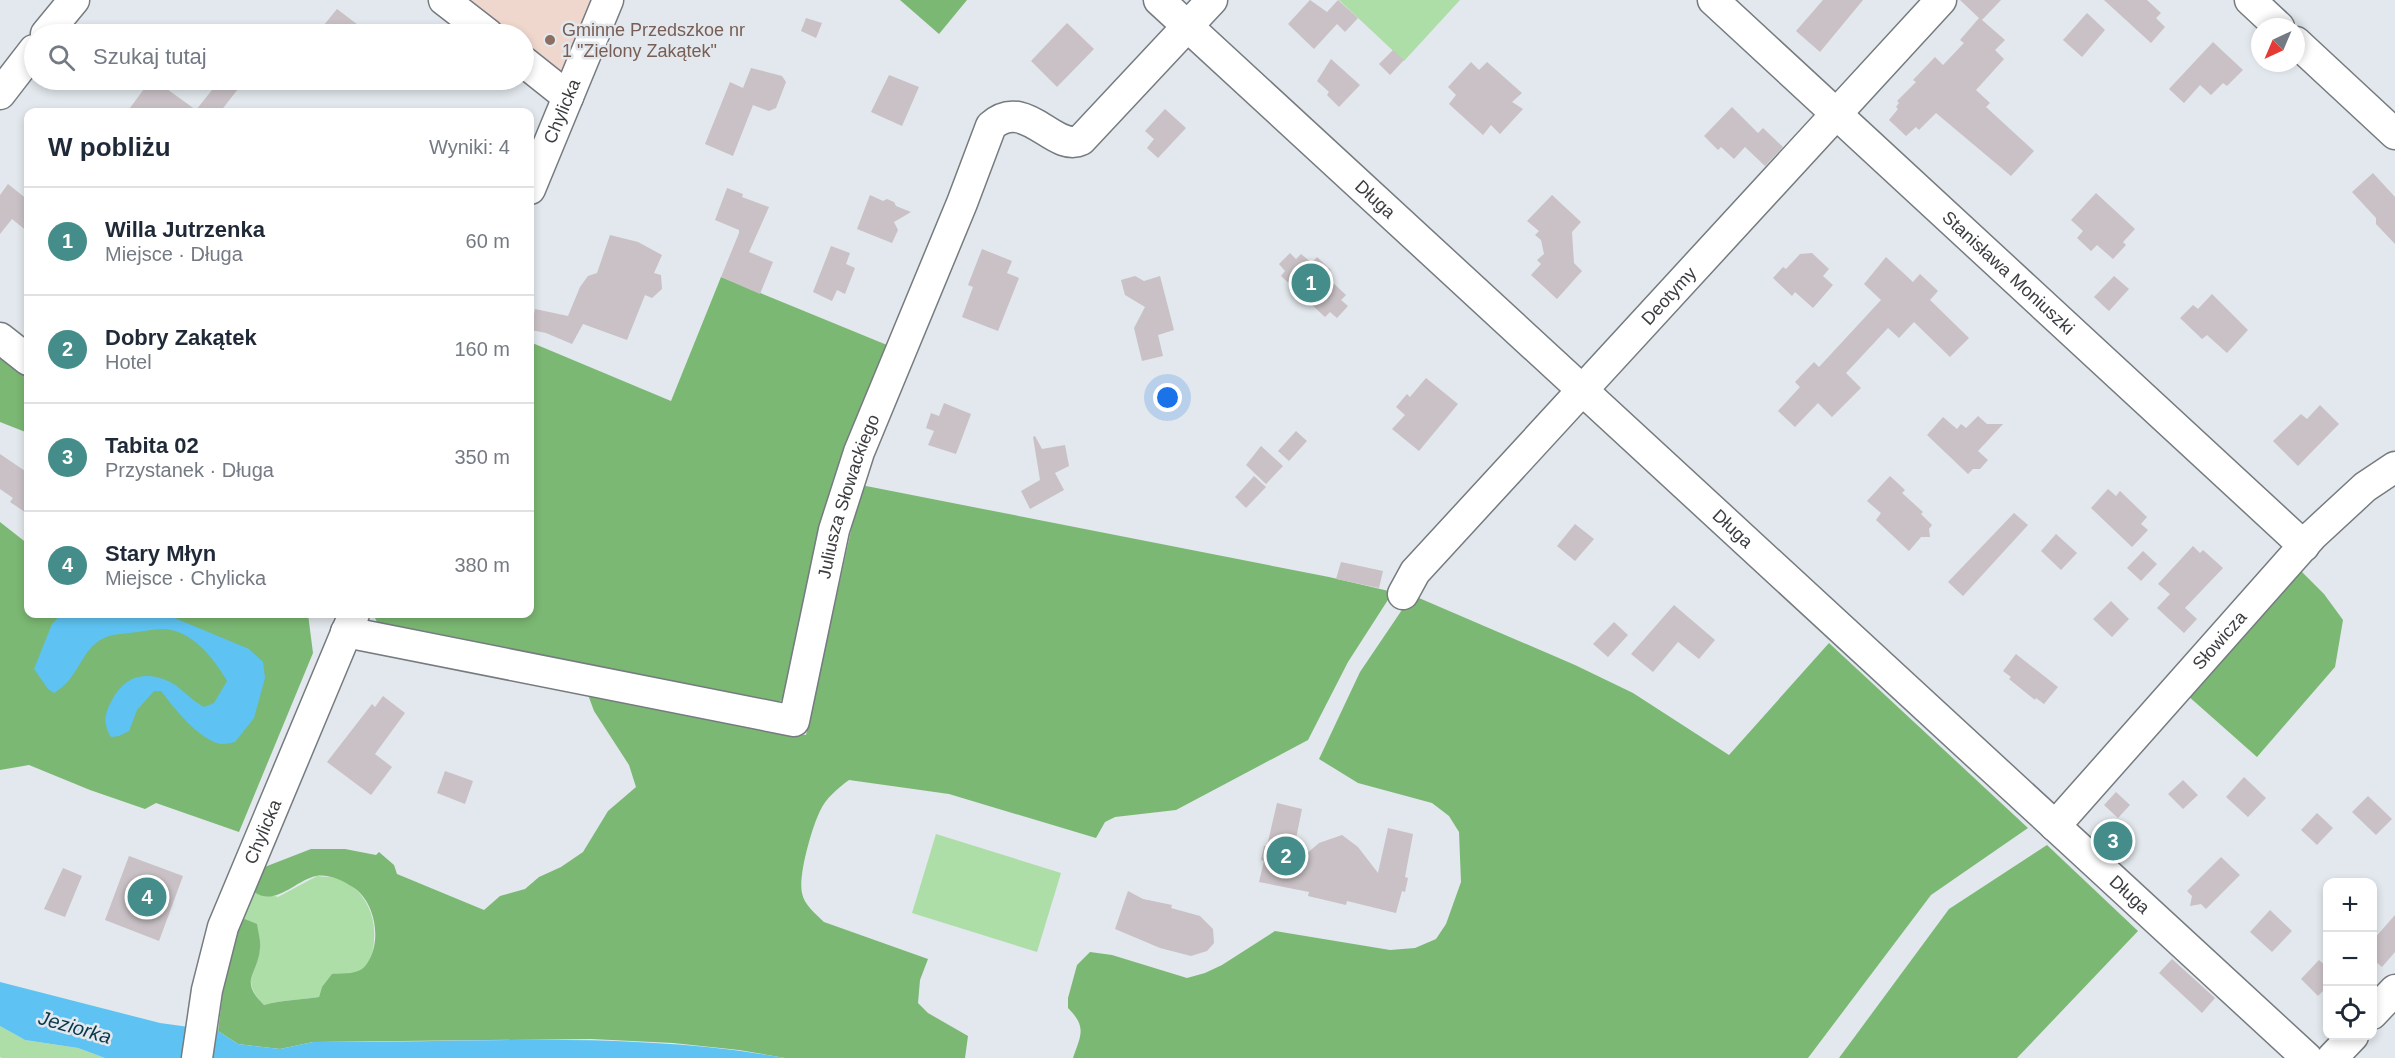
<!DOCTYPE html>
<html lang="pl">
<head>
<meta charset="utf-8">
<style>
  :root { --surface:#fff; --page:#f2f2f3; --text:#1f2937; --muted:#747a83; --line:#e0e1e3; --accent:#458d8a }
  body { margin:0; font-family:Helvetica,sans-serif; background:var(--page); color:var(--text) }
  .controls { position:absolute; right:18px; bottom:18px; display:grid; overflow:hidden; border-radius:12px; box-shadow:0 3px 9px #0003 }
  .controls button { width:54px; height:54px; display:grid; place-items:center; padding:0; border:0; border-bottom:2px solid var(--line); background:var(--surface); color:var(--text); font:30px sans-serif }
  .compass { position:absolute; left:2251px; top:18px; width:54px; height:54px; border-radius:50%; background:var(--surface); box-shadow:0 3px 9px #0003; rotate:224deg }
  .you { position:absolute; left:1168px; top:398px; width:21px; height:21px; margin:-15px; border:4px solid #fff; border-radius:50%; background:#1a73e8; box-shadow:0 0 0 9px #1a73e833 }
  .badge { display:grid; place-items:center; width:39px; height:39px; border-radius:50%; background:var(--accent); color:#fff; font-size:20px; font-weight:700 }
  .pin { position:absolute; translate:-50% -50%; border:3px solid #fff; box-shadow:0 2px 6px #0006 }
  .list { margin:0; padding:0; list-style:none }
  h2 { display:flex; justify-content:space-between; align-items:center; height:78px; margin:0; padding:0 24px; font-size:26px }
  h2 small { font-size:20px; font-weight:400; color:var(--muted) }
  .list li { display:grid; grid-template-columns:39px 1fr auto; gap:18px; align-items:center; box-sizing:border-box; height:108px; padding:0 24px; border-top:2px solid var(--line) }
  .list b { display:block; font-size:22px; white-space:nowrap }
  .list p { margin:0; font-size:20px; white-space:nowrap; color:var(--muted) }
  .list em { font-size:20px; font-style:normal; color:var(--muted) }
  .icon { flex:none; width:33px; height:33px; fill:none; stroke:currentColor; stroke-width:2; stroke-linecap:round; stroke-linejoin:round }
  .map { position:relative; flex:none; width:2395px; height:1058px; overflow:hidden }
  .search { position:absolute; background:var(--surface); box-shadow:0 3px 9px #0003; left:24px; top:24px; width:510px; height:66px; display:flex; align-items:center; gap:15px; box-sizing:border-box; padding:0 21px; border-radius:33px; color:var(--muted); font-size:22px }
  .panel { position:absolute; background:var(--surface); box-shadow:0 3px 9px #0003; left:24px; top:108px; width:510px; height:510px; border-radius:12px }
  .map>svg:first-child { display:block }
  .education { fill:#efd7cd }
  .green { fill:#addea7 }
  .forest { fill:#7bb873 }
  .water { fill:#5ec3f2 }
  .building { fill:#c9c1c5 }
  .lines { fill:none; stroke-linecap:round; stroke-linejoin:round }
  .minor-casing { stroke:#757b7f; stroke-width:33 }
  .minor { stroke:#fff; stroke-width:30 }
  .education-dot { fill:#8d6e63; stroke:#e2e8ed; stroke-width:2 }
  .labels { text-anchor:middle; stroke-width:5; stroke-linejoin:round; paint-order:stroke }
  .education-label { font-size:18px; fill:#785e54; stroke:#e2e8ed; text-anchor:start }
  .street-label { font-size:18px; fill:#3b3d3f; stroke:#e2e8ed }
  .water-label { font-size:20px; font-style:italic; fill:#0a384b; stroke:#e2e8ed }
</style>
</head>
<body>
<div class="map">
<svg width="2395" height="1058" viewBox="0 0 2395 1058">
  <rect width="100%" height="100%" fill="#e2e8ed"/>
  <path class="education" d="M465,0H594L565,69L556,72L524,46V34H508Z"/>
  <g class="green">
    <path d="M1339,0H1460L1404,61Z"/>
    <path d="M936,834L1061,873L1037,952L912,913Z"/>
    <path d="M317,876C323,877 329,876 335,878C362,885 376,913 374,938C374,947 372,957 367,965C359,976 334,982 322,987L319,997C300,1000 282,1000 264,1005C243,984 252,974 260,949L242,918L249,888L278,897Z"/>
    <path d="M0,1026L25,1040L78,1048L105,1058H2L0,1057Z"/>
  </g>
  <g class="forest">
    <path d="M900,0H967L939,34Z"/>
    <path d="M721,277L887,345L833,480L789,693L773,708L380,628L373,614H530V342L671,401Z"/>
    <path d="M0,350L28,373V433L0,422Z"/>
    <path d="M861,485L1329,577L1393,592L1348,662L1308,740L1176,810L1115,817L1105,822L1096,838L949,794L849,780C838,788 826,798 820,811C812,827 798,876 802,893C804,905 816,914 824,922L928,959L920,980L918,1003L928,1013L968,1036L965,1058H785L739,1050L673,1043L591,1039L313,1042L280,1049L238,1044L218,1031L225,975L242,918L257,924C258,932 261,941 260,948C258,975 238,980 264,1005C282,1000 300,1000 319,997L322,987L332,974C343,973 359,975 366,965C383,943 376,900 351,886C341,880 329,874 316,876C293,881 273,911 249,888L262,868L311,849H345L376,855L379,852L394,865L397,874L484,910L500,896L525,889L539,877L561,867L583,852L608,811L636,787L629,765L594,711L587,692L806,735Z"/>
    <path d="M0,522L28,544V614H308L313,653L239,832L156,803L145,809L90,790L29,765L0,770Z"/>
    <path d="M2301,571L2324,594L2343,620L2335,667L2257,757L2187,695Z"/>
    <path d="M1412,595L1575,665L1633,693L1729,755L1829,643L2028,828L1931,895L1808,1058H1073C1081,1035 1087,1027 1068,1008V998L1077,965L1090,952L1112,955L1187,978L1205,973L1222,965L1275,931L1390,950L1415,948L1436,939L1446,924L1461,882L1459,832L1449,816L1432,803L1358,783L1319,759L1360,672Z"/>
    <path d="M2047,845L2138,931L2017,1058H1839L1949,909Z"/>
  </g>
  <g class="water">
    <path d="M61,614H169L177,619L249,649L263,662L265,678L254,718L235,742C231,743 226,744 221,744C199,740 174,708 161,691H154L137,710L129,731L119,736L111,737C103,724 104,715 111,702C124,676 144,670 170,682C181,687 190,700 204,707L214,703L227,681C214,658 191,629 162,629C151,629 140,632 129,633C118,634 104,635 95,644C78,659 78,678 54,693L48,689L34,669L52,624Z"/>
    <path d="M0,982L160,1023L218,1031L238,1044L280,1049L313,1042C471,1043 628,1030 785,1058H105L78,1048L25,1040L0,1026Z"/>
  </g>
  <g class="building">
    <path d="M1310,0L1327,12L1338,0L1358,18L1345,32L1337,24L1314,49L1288,24Z"/>
    <path d="M1823,0H1863L1820,52L1796,31Z"/>
    <path d="M1960,0H2001L1982,20L2005,40L1995,50L2004,59L1976,90L1990,103L1986,107L2034,151L2011,176L1936,113L1919,130L1916,127L1906,136L1889,120L1898,109L1896,107L1899,103L1897,101L1916,82L1913,80L1935,57L1943,65L1964,43L1960,40L1979,18Z"/>
    <path d="M2104,0H2147L2161,13L2156,18L2165,27L2151,43Z"/>
    <path d="M337,9L370,34H335L324,25Z"/>
    <path d="M2087,13L2105,30L2082,57L2063,40Z"/>
    <path d="M806,18L822,23L816,38L801,31Z"/>
    <path d="M1067,23L1094,49L1057,87L1031,61Z"/>
    <path d="M2213,42L2243,70L2227,86L2223,83L2211,95L2200,85L2184,103L2169,89Z"/>
    <path d="M1393,50L1404,60L1390,75L1379,64Z"/>
    <path d="M1331,59L1360,85L1339,107L1327,95L1329,92L1317,81Z"/>
    <path d="M1471,62L1479,70L1487,62L1522,93L1512,102L1523,109L1500,134L1491,125L1483,135L1449,104L1456,95L1448,87Z"/>
    <path d="M751,68L782,76L786,82L776,108L769,111L753,105L733,156L705,144L730,82L743,88Z"/>
    <path d="M889,75L919,87L902,126L871,112Z"/>
    <path d="M220,80H245L220,112H127L147,85L151,83L160,84L196,110Z"/>
    <path d="M1732,107L1758,133L1763,128L1783,147L1765,166L1745,147L1734,159L1721,147L1718,150L1704,136Z"/>
    <path d="M1165,109L1186,128L1158,158L1147,148L1154,139L1145,131Z"/>
    <path d="M2373,173L2395,197V244L2376,224V218L2352,192Z"/>
    <path d="M8,184L28,200V232L12,219L0,234V195Z"/>
    <path d="M727,188L743,194L742,197L769,207L749,252L773,262L760,294L721,277L739,233V230L715,220Z"/>
    <path d="M2096,193L2135,229L2123,242L2126,245L2113,259L2097,245L2091,251L2077,238L2083,231L2071,220Z"/>
    <path d="M870,195L883,201L887,199L894,202L896,206L911,212L894,222L898,230L892,243L857,229Z"/>
    <path d="M1552,195L1581,222L1572,232L1574,263L1582,271L1557,299L1531,275L1541,264L1537,260L1544,254L1541,240L1535,235L1539,231L1527,221Z"/>
    <path d="M610,235L638,242L662,255L654,273L661,275L662,289L652,298L645,295L627,340L583,324L572,344L546,333L531,330L535,309L568,316L580,287L588,276L597,273Z"/>
    <path d="M831,246L850,253L846,264L855,268L845,294L837,290L832,301L813,292Z"/>
    <path d="M982,249L1012,261L1007,273L1019,278L998,331L962,317L973,287L968,285Z"/>
    <path d="M1290,253L1296,259L1301,254L1312,263L1317,257L1331,270L1328,273L1333,278L1330,280L1346,295L1341,300L1348,306L1337,318L1330,312L1325,317L1281,276L1285,271L1279,264Z"/>
    <path d="M1812,253L1829,269L1823,276L1833,285L1813,308L1795,292L1792,296L1773,278L1783,267L1786,269L1800,254Z"/>
    <path d="M1886,257L1913,282L1920,274L1938,291L1930,300L1969,338L1950,357L1914,322L1899,338L1888,328L1846,373L1861,388L1832,417L1818,403L1795,427L1778,411L1800,387L1795,382L1814,362L1819,367L1881,300L1864,284Z"/>
    <path d="M1135,276L1144,281L1160,276L1174,330L1158,335L1163,356L1142,361L1134,328L1145,307L1125,295L1121,280Z"/>
    <path d="M2114,276L2129,289L2109,311L2094,297Z"/>
    <path d="M2212,294L2248,330L2227,353L2207,335L2202,339L2180,318L2193,305L2198,309Z"/>
    <path d="M1426,378L1458,404L1419,451L1392,429L1405,415L1396,407L1407,394L1410,397Z"/>
    <path d="M944,403L971,414L956,454L928,445L934,431L926,428L931,413L939,416Z"/>
    <path d="M2320,405L2339,424L2298,466L2273,441L2301,414L2307,419Z"/>
    <path d="M1978,416L1987,424H2003L1978,451L1988,460L1980,469H1973L1968,474L1927,435L1943,417L1957,429L1961,424L1966,428Z"/>
    <path d="M1296,431L1307,441L1289,461L1278,451Z"/>
    <path d="M1035,436L1042,449L1065,445L1069,466L1055,473L1064,490L1030,509L1021,491L1040,480L1033,437Z"/>
    <path d="M1261,446L1283,466L1266,484L1246,465Z"/>
    <path d="M0,454L28,473V514L10,502L13,498L0,489Z"/>
    <path d="M1254,476L1266,487L1246,508L1235,497Z"/>
    <path d="M1890,476L1905,490L1902,493L1923,512L1921,514L1932,525L1929,529L1930,537H1921L1909,551L1876,520L1881,513L1867,501Z"/>
    <path d="M2108,489L2116,496L2120,491L2147,517L2141,524L2148,530L2132,547L2091,508Z"/>
    <path d="M2014,513L2028,525L1963,596L1948,582Z"/>
    <path d="M1575,524L1594,539L1575,561L1557,546Z"/>
    <path d="M2056,534L2077,553L2061,570L2041,551Z"/>
    <path d="M2193,546L2200,553L2203,550L2223,568L2185,608L2197,619L2184,633L2157,608L2170,594L2158,584Z"/>
    <path d="M2143,551L2157,564L2141,581L2127,568Z"/>
    <path d="M1341,562L1383,571L1379,588L1336,579Z"/>
    <path d="M2111,601L2129,619L2112,637L2093,619Z"/>
    <path d="M1674,605L1715,640L1699,659L1678,642L1653,672L1631,654Z"/>
    <path d="M1614,622L1628,635L1608,657L1593,644Z"/>
    <path d="M2016,654L2058,687L2044,704L2036,698L2035,700L2009,679L2011,677L2003,671Z"/>
    <path d="M383,696L405,713L375,754L392,767L371,795L327,762L372,704L375,707Z"/>
    <path d="M445,771L473,781L465,804L437,793Z"/>
    <path d="M2244,777L2266,798L2248,817L2226,797Z"/>
    <path d="M2183,780L2198,795L2183,809L2168,794Z"/>
    <path d="M2116,792L2130,805L2118,818L2104,805Z"/>
    <path d="M2368,796L2392,819L2376,835L2352,812Z"/>
    <path d="M1277,803L1302,809L1290,868L1319,843L1342,835L1358,847L1378,873L1388,828L1413,834L1405,877L1408,878L1405,892L1402,891L1396,913L1347,901L1346,905L1308,896L1309,892L1259,882L1264,861L1261,860L1264,846H1267Z"/>
    <path d="M2317,813L2333,828L2317,845L2301,830Z"/>
    <path d="M129,856L183,876L159,941L105,920Z"/>
    <path d="M2221,857L2240,875L2206,909L2201,904L2190,906L2192,896L2187,891Z"/>
    <path d="M63,868L82,876L65,917L44,909Z"/>
    <path d="M1128,891L1143,899L1172,905L1171,908L1200,916L1213,929L1214,943L1207,951L1191,956L1160,948L1115,929Z"/>
    <path d="M2270,910L2292,931L2272,952L2250,932Z"/>
    <path d="M2395,915V952L2382,967L2373,959V940Z"/>
    <path d="M2172,959L2215,998L2202,1013L2159,973Z"/>
    <path d="M2319,960L2328,968V986L2318,996L2301,979Z"/>
  </g>
  <g class="lines">
    <defs>
      <g id="minor">
        <path d="M444,0L488,34"/>
        <path id="s1" d="M1159,0L2307,1058"/>
        <path id="s2" d="M1713,0L2304,546"/>
        <path d="M2250,0L2279,27"/>
        <path d="M46,34L74,0"/>
        <path d="M2296,42L2395,134"/>
        <path d="M524,62L568,97"/>
        <path d="M0,94L34,50"/>
        <path id="s3" d="M530,189L608,0"/>
        <path d="M0,338L28,360"/>
        <path id="s4" d="M1403,594L1415,572L1941,0"/>
        <path id="s5" d="M346,632L794,721L834,530L859,452L962,203L991,126C1026,95 1054,153 1081,140L1212,0"/>
        <path id="s6" d="M2055,826L2312,536L2365,487L2395,467"/>
        <path d="M2372,1014L2395,990"/>
        <path id="s7" d="M197,1058L207,990L223,927L354,614"/>
        <path d="M2332,1058L2353,1036"/>
      </g>
    </defs>
    <use href="#minor" class="minor-casing"/>
    <use href="#minor" class="minor"/>
  </g>
  <circle class="education-dot" cx="550" cy="40" r="6"/>
  <g class="labels">
    <g class="education-label">
      <text x="562" y="36">Gminne Przedszkoe nr<tspan x="562" dy="21">1 "Zielony Zakątek"</tspan></text>
    </g>
    <g class="street-label">
      <text dy="6" stroke="none"><textPath href="#s3" startOffset="84">Chylicka</textPath></text>
      <text dy="6" stroke="none"><textPath href="#s1" startOffset="294">Długa</textPath></text>
      <text dy="6" stroke="none"><textPath href="#s2" startOffset="402">Stanisława Moniuszki</textPath></text>
      <text dy="6" stroke="none"><textPath href="#s4" startOffset="400">Deotymy</textPath></text>
      <text dy="6" stroke="none"><textPath href="#s5" startOffset="688">Juliusza Słowackiego</textPath></text>
      <text dy="6" stroke="none"><textPath href="#s1" startOffset="780">Długa</textPath></text>
      <text dy="6" stroke="none"><textPath href="#s6" startOffset="248">Słowicza</textPath></text>
      <text dy="6" stroke="none"><textPath href="#s7" startOffset="237">Chylicka</textPath></text>
      <text dy="6" stroke="none"><textPath href="#s1" startOffset="1320">Długa</textPath></text>
    </g>
    <g class="water-label">
      <text transform="translate(75 1027) rotate(16)" y="7">Jeziorka</text>
    </g>
  </g>
</svg>
<div class="controls">
<button>+</button>
<button>−</button>
<button><svg class="icon" aria-label="locate" viewBox="0 0 24 24"><circle cx="12" cy="12" r="6"/><path d="M12 2v4M12 18v4M2 12h4M18 12h4"/></svg></button>
</div>
<svg class="compass" viewBox="-18 -18 36 36"><path d="M0-13l5 13h-10z" fill="#e53935"/><path d="M0 13l5-13h-10z" fill="#747a83"/></svg>
<div class="you"></div>
<div class="pin badge" style="left:1311px;top:283px">1</div>
<div class="pin badge" style="left:1286px;top:856px">2</div>
<div class="pin badge" style="left:2113px;top:841px">3</div>
<div class="pin badge" style="left:147px;top:897px">4</div>
<div class="search"><svg class="icon" aria-label="search" viewBox="0 0 24 24"><circle cx="10" cy="10" r="6"/><path d="M15 15l6 6"/></svg>Szukaj tutaj</div>
<section class="panel">
<h2>W pobliżu<small>Wyniki: 4</small></h2>
<ul class="list">
<li><span class="badge">1</span><div><b>Willa Jutrzenka</b><p>Miejsce · Długa</p></div><em>60 m</em></li>
<li><span class="badge">2</span><div><b>Dobry Zakątek</b><p>Hotel</p></div><em>160 m</em></li>
<li><span class="badge">3</span><div><b>Tabita 02</b><p>Przystanek · Długa</p></div><em>350 m</em></li>
<li><span class="badge">4</span><div><b>Stary Młyn</b><p>Miejsce · Chylicka</p></div><em>380 m</em></li>
</ul>
</section>
</div>
</body>
</html>
